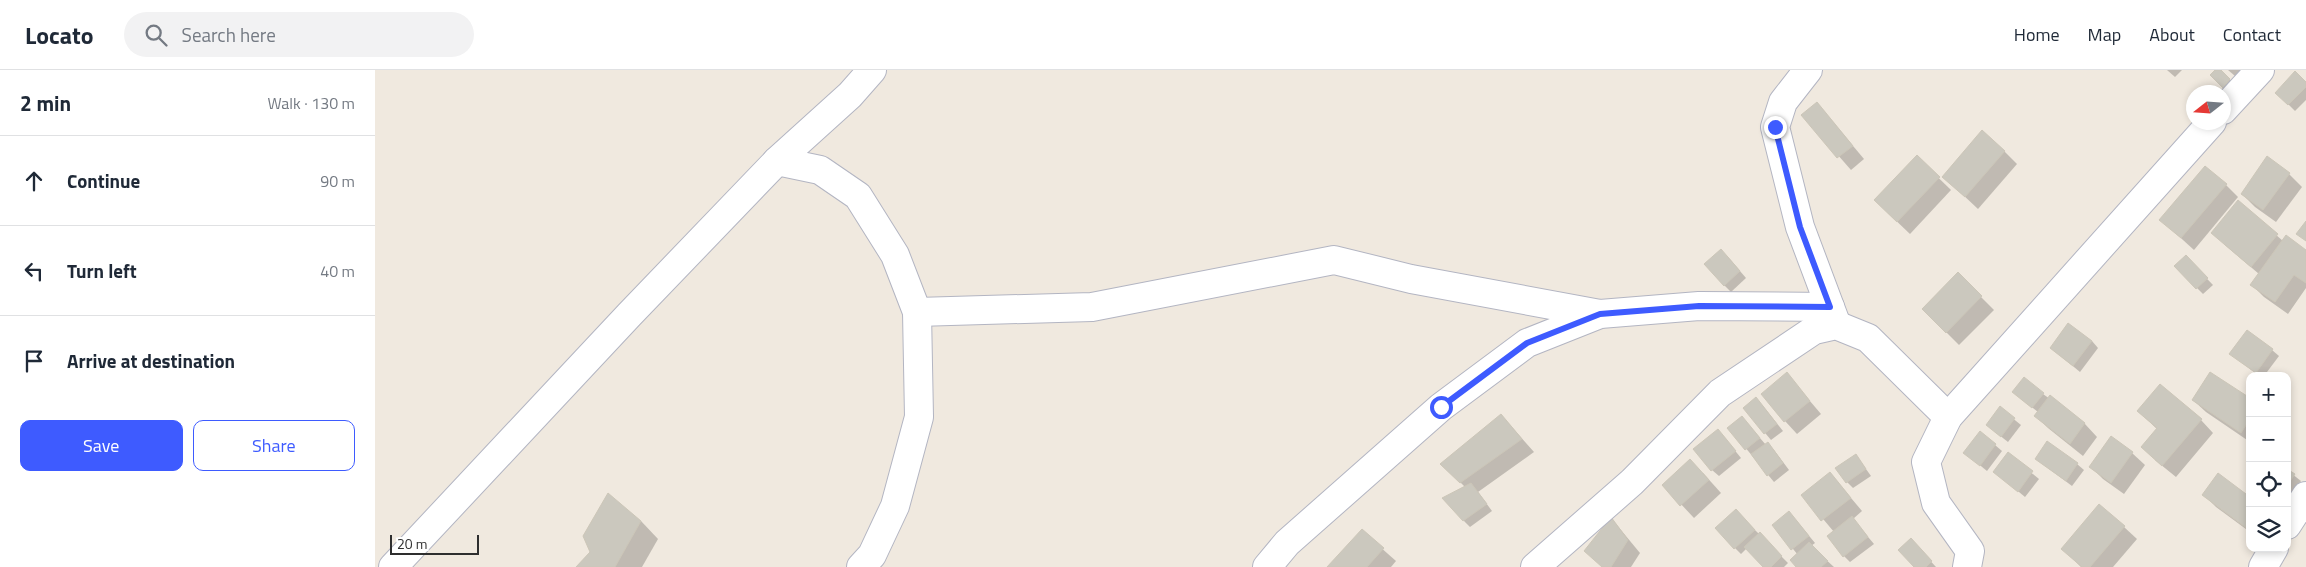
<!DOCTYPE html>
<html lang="en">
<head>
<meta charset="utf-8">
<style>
  :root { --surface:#fff; --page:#f2f2f3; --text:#1f2937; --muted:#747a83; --line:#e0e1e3; --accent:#3e5bff }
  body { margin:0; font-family:"Titillium Web",sans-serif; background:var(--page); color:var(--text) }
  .controls { position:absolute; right:15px; bottom:15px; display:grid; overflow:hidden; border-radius:10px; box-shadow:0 2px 8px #0003 }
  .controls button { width:45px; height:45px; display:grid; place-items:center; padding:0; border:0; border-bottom:1px solid var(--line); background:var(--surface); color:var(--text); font:25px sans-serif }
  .compass { position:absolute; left:1811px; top:15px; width:45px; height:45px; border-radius:50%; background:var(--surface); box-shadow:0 2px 8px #0003; rotate:253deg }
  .scale { position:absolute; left:15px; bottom:12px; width:89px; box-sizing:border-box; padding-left:5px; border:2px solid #2e2e2e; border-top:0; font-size:14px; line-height:18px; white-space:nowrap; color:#2e2e2e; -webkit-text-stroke:4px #fff; paint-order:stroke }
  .stop { position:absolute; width:15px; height:15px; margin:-11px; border:4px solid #3e5bff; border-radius:50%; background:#fff }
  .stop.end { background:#3e5bff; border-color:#fff; box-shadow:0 1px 5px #0008 }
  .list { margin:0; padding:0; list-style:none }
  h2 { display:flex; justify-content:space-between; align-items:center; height:65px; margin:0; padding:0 20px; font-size:21px }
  h2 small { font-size:16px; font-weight:400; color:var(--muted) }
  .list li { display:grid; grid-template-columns:32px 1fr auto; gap:15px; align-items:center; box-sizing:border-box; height:90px; padding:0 20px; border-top:1px solid var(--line) }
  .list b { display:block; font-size:19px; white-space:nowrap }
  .list em { font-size:16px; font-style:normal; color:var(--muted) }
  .actions { display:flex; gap:10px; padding:15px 20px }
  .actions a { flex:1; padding:11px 0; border:1px solid var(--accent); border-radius:10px; text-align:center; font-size:18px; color:var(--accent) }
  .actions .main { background:var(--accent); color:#fff }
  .icon { flex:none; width:28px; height:28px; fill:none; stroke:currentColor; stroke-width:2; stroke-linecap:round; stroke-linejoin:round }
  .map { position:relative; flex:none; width:1931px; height:497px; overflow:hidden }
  header { display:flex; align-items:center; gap:30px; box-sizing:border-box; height:70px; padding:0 25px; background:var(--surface); border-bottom:1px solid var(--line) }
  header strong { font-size:24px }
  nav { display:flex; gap:28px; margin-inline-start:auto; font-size:18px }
  .search { width:350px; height:45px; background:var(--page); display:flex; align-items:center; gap:12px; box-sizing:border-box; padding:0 18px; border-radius:28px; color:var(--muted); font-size:19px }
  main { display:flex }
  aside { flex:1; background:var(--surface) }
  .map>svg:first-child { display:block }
  .shadow { fill:#0003 }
  .building { fill:#cbc8be; stroke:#ccc6b8 }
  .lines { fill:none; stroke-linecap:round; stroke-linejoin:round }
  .minor-casing { stroke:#b3b5c2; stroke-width:30 }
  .minor { stroke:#fff; stroke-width:28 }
  .route { stroke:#3e5bff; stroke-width:6 }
</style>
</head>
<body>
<header>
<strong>Locato</strong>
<div class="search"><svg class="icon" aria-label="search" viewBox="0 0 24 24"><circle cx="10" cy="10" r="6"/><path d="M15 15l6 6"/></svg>Search here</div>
<nav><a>Home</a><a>Map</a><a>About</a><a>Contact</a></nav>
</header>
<main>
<aside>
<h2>2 min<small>Walk · 130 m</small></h2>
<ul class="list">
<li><svg class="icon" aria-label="ahead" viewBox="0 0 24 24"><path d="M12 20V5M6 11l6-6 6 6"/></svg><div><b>Continue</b></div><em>90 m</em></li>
<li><svg class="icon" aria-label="left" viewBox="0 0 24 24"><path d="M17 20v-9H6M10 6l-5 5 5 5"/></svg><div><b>Turn left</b></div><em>40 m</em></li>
<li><svg class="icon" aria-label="arrive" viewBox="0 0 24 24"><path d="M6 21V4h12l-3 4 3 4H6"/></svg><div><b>Arrive at destination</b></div></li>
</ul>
<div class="actions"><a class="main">Save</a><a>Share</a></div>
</aside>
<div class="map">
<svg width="1931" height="497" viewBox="0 0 1931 497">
  <rect width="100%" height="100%" fill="#f0e9df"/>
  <g class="shadow">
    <path d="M1792,0H1807L1800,7Z"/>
    <path d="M1841,0H1844L1861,16L1855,23L1837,5Z"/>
    <path d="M1853,0H1876L1867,12Z"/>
    <path d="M1931,14V30L1920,41L1902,23Z"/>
    <path d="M1442,33L1489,89L1476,100L1428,45Z"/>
    <path d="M1629,81L1642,94L1603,139L1569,107Z"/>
    <path d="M1542,87L1576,120L1535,164L1513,143Z"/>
    <path d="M1914,104L1927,117L1901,152L1880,137L1867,124Z"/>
    <path d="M1851,115L1863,127L1819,180L1786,150Z"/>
    <path d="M1863,132L1908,171L1931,181V218L1913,244L1889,227L1877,215L1884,204L1850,175Z"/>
    <path d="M1353,187L1371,208L1356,222L1349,215Z"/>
    <path d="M1811,187L1838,215L1828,224L1801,197Z"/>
    <path d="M1583,204L1619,240L1584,275L1548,239Z"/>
    <path d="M1717,271L1723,278L1705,302L1676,278Z"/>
    <path d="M1897,280L1904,286L1889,306H1884L1856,284Z"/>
    <path d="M1412,304L1446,344L1422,364L1410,351Z"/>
    <path d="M1668,324L1710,354L1722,367L1708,386L1673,358L1661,346L1663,342L1645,328Z"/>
    <path d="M1875,329V372L1831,342L1818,330Z"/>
    <path d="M1387,335L1408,361L1396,370L1370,339Z"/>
    <path d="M1625,338L1646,355L1633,372L1619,361Z"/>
    <path d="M1763,341L1826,350L1838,363L1801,407L1780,390L1782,359Z"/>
    <path d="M1126,345L1159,382L1103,422L1117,441L1095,457L1089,451L1090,417L1067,394Z"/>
    <path d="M1373,354L1391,375L1393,374L1399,380L1414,400L1399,412L1354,358Z"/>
    <path d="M1349,367L1366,388L1344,406L1337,400Z"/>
    <path d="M1620,375L1627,381L1612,401L1590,383Z"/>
    <path d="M1757,383L1770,395L1749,424L1728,409L1716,397Z"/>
    <path d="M1633,384L1664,409L1650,427L1620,402Z"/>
    <path d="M1481,385L1496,406L1478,418L1472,412Z"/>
    <path d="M1661,389L1702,394L1709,400L1697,416Z"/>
    <path d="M1912,400L1926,411L1914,429L1912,428Z"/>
    <path d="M1328,403L1346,423L1319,448L1288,415Z"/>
    <path d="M1455,403L1487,441L1478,449L1499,474L1475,492L1469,486L1459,462L1428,425Z"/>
    <path d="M1828,424L1875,428V462L1841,437Z"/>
    <path d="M1361,441L1413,493L1409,497H1390L1372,478L1366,484L1360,478Z"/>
    <path d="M1236,448L1265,483L1256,497H1227Z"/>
    <path d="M1421,450L1440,473L1436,476L1459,497H1423V485L1399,456Z"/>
    <path d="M266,451L283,469L267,497H203Z"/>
    <path d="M1749,457L1762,469L1738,497H1706L1688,479Z"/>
    <path d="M987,461L1021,491L1016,497H953Z"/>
    <path d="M1536,470L1561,497H1541Z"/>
  </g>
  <g class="building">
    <path d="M1840,0H1846L1855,9L1848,18L1835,5Z"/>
    <path d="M1920,1L1931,12V17L1913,35L1900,23Z"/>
    <path d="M1442,32L1478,76L1462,88L1426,45Z"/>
    <path d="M1607,60L1630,81L1590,127L1567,107Z"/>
    <path d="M1542,85L1565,107L1522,152L1499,130Z"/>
    <path d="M1892,86L1915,103L1888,140L1866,124Z"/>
    <path d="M1830,96L1852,114L1806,168L1784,150Z"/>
    <path d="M1863,130L1903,164L1876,197L1836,163Z"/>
    <path d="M1931,151V171L1921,164Z"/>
    <path d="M1911,165L1931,180V213L1919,205L1900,232L1875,215Z"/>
    <path d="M1346,179L1365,201L1349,216L1329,194Z"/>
    <path d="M1811,185L1833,208L1821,219L1799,196Z"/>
    <path d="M1583,202L1607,226L1571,263L1547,239Z"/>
    <path d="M1693,253L1717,271L1698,296L1675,278Z"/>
    <path d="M1872,260L1898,279L1881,303L1854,284Z"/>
    <path d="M1412,302L1435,331L1409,352L1386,324Z"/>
    <path d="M1835,302L1875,328V349L1866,363L1817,330Z"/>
    <path d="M1649,307L1669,323L1657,338L1637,322Z"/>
    <path d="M1785,314L1827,349L1787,396L1766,377L1782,358L1762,341Z"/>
    <path d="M1675,325L1710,353L1695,374L1659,346Z"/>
    <path d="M1381,327L1402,354L1389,364L1368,338Z"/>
    <path d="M1625,336L1640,348L1626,367L1611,355Z"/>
    <path d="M1126,344L1147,369L1085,413L1065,394Z"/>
    <path d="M1367,346L1385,368L1370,380L1352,358Z"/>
    <path d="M1343,359L1361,381L1336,401L1318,379Z"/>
    <path d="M1605,361L1621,374L1605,396L1588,383Z"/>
    <path d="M1736,366L1758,382L1736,413L1714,397Z"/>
    <path d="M1672,371L1703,393L1691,411L1660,389Z"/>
    <path d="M1393,372L1408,393L1392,406L1376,384Z"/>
    <path d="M1633,382L1658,401L1643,422L1618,402Z"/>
    <path d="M1481,384L1491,399L1471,413L1460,398Z"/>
    <path d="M1315,389L1334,410L1305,436L1287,415Z"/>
    <path d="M1912,399L1920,404L1912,416Z"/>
    <path d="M1455,402L1476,428L1446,451L1426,425Z"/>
    <path d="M1843,403L1875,427L1874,460L1827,425Z"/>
    <path d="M1096,413L1112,434L1088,451L1067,428Z"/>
    <path d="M233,423L266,451L240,497H201L215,482L208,466Z"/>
    <path d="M1724,434L1750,456L1715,497H1707L1686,479Z"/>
    <path d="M1361,439L1380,460L1359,479L1340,458Z"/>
    <path d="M1414,441L1434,466L1416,480L1397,455Z"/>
    <path d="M1477,446L1493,467L1468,487L1452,466Z"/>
    <path d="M1236,447L1253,470L1236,497H1227L1209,481Z"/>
    <path d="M987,459L1009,478L992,497H952Z"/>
    <path d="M1385,462L1407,486L1396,497H1388L1369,477Z"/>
    <path d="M1536,468L1557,491L1551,497H1539L1523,480Z"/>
    <path d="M1434,472L1453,491L1446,497H1421L1415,490Z"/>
  </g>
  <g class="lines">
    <defs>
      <g id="minor">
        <path d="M1433,0L1408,32L1400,57L1425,157L1461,253"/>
        <path d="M1848,40L1885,0"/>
        <path d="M402,91L445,100L483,126L520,185L542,242L544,347L520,436L497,485L486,497"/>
        <path d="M542,242L717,237L959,190L1036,209L1225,244"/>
        <path d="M1912,455L1931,426"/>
        <path d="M18,497L254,245L402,91L475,25L497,0"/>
        <path d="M892,497L912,473L1066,337L1152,273L1225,244L1324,236L1455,237"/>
        <path d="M1160,497L1257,412L1345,323L1439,260L1461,255L1493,268L1573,347"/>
        <path d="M1592,497L1595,481L1561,433L1551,392L1573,347L1837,52"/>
        <path d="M1888,497L1899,478"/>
      </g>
    </defs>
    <use href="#minor" class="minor-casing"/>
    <use href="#minor" class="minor"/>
  </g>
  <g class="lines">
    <path class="route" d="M1066,337L1152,273L1225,244L1324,236L1455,237L1425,157L1400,57"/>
  </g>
</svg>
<div class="controls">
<button>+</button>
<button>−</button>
<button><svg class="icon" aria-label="locate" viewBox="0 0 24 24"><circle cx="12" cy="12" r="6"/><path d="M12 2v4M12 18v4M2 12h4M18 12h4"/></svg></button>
<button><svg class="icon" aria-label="layers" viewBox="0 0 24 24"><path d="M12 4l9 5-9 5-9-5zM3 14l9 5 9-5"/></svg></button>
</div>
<svg class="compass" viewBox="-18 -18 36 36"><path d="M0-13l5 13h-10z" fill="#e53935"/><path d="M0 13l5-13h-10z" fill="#747a83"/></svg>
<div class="scale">20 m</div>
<div class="stop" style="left:1066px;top:337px"></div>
<div class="stop end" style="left:1400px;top:57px"></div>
</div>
</main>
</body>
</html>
